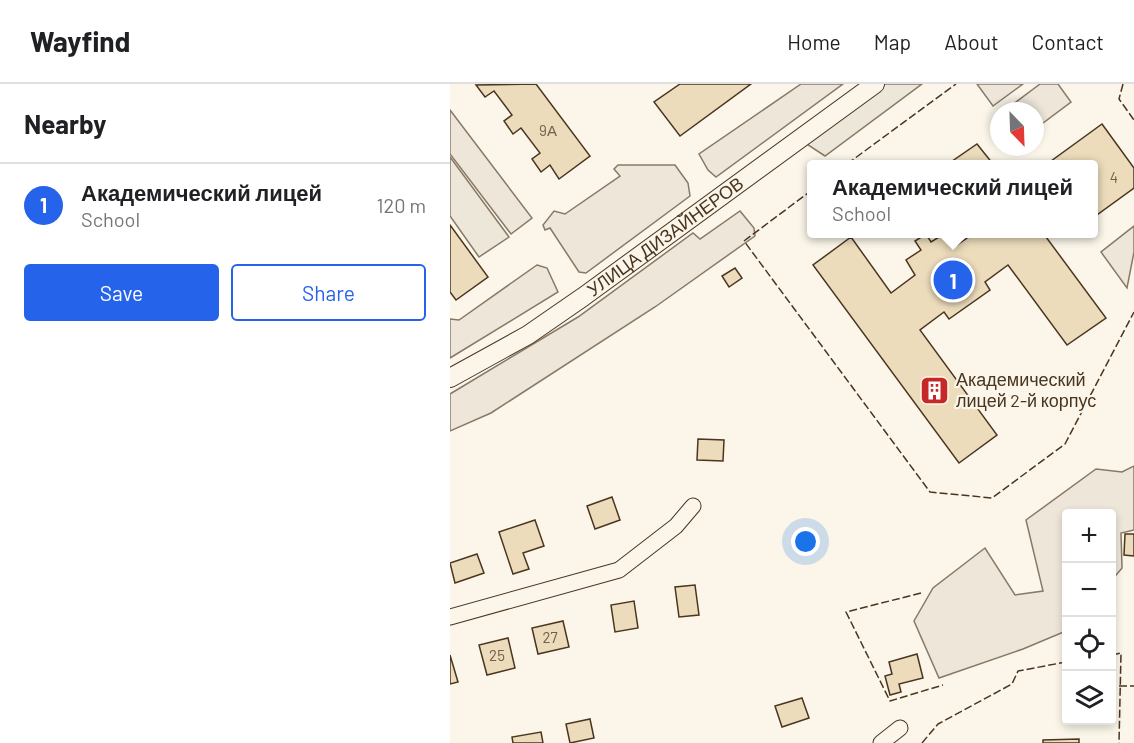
<!DOCTYPE html>
<html lang="en">
<head>
<meta charset="utf-8">
<style>
  :root { --surface:#fff; --page:#f2f2f2; --text:#202124; --muted:#757577; --line:#e0e0e0; --accent:#2563eb }
  body { margin:0; font-family:Barlow,sans-serif; background:var(--page); color:var(--text) }
  .controls { position:absolute; right:18px; bottom:18px; display:grid; overflow:hidden; border-radius:6px; box-shadow:0 3px 9px #0003 }
  .controls button { width:54px; height:54px; display:grid; place-items:center; padding:0; border:0; border-bottom:2px solid var(--line); background:var(--surface); color:var(--text); font:30px sans-serif }
  .compass { position:absolute; left:540px; top:18px; width:54px; height:54px; border-radius:50%; background:var(--surface); box-shadow:0 3px 9px #0003; rotate:157deg }
  .you { position:absolute; left:356px; top:458px; width:21px; height:21px; margin:-15px; border:4px solid #fff; border-radius:50%; background:#1a73e8; box-shadow:0 0 0 9px #1a73e833 }
  .badge { display:grid; place-items:center; width:39px; height:39px; border-radius:50%; background:var(--accent); color:#fff; font-size:20px; font-weight:700 }
  .pin { position:absolute; translate:-50% -50%; border:3px solid #fff; box-shadow:0 2px 6px #0006 }
  .popup { position:absolute; left:357px; top:76px; width:291px; height:78px; box-sizing:border-box; display:grid; place-content:center; border-radius:6px; background:var(--surface); filter:drop-shadow(0 2px 4px #0005); font-size:20px; white-space:nowrap; color:var(--muted) }
  .popup b { font-size:22px; color:var(--text) }
  .popup::after { content:''; position:absolute; left:50%; top:100%; margin-left:-12px; border:12px solid transparent; border-top-color:var(--surface) }
  .list { margin:0; padding:0; list-style:none }
  h2 { display:flex; justify-content:space-between; align-items:center; height:78px; margin:0; padding:0 24px; font-size:26px }
  h2 small { font-size:20px; font-weight:400; color:var(--muted) }
  .list li { display:grid; grid-template-columns:39px 1fr auto; gap:18px; align-items:center; box-sizing:border-box; height:84px; padding:0 24px; border-top:2px solid var(--line) }
  .list b { display:block; font-size:22px; white-space:nowrap }
  .list p { margin:0; font-size:20px; white-space:nowrap; color:var(--muted) }
  .list em { font-size:20px; font-style:normal; color:var(--muted) }
  .actions { display:flex; gap:12px; padding:18px 24px }
  .actions a { flex:1; padding:14px 0; border:2px solid var(--accent); border-radius:6px; text-align:center; font-size:21px; color:var(--accent) }
  .actions .main { background:var(--accent); color:#fff }
  .icon { flex:none; width:33px; height:33px; fill:none; stroke:currentColor; stroke-width:2; stroke-linecap:round; stroke-linejoin:round }
  .map { position:relative; flex:none; width:684px; height:659px; overflow:hidden }
  header { display:flex; align-items:center; gap:36px; box-sizing:border-box; height:84px; padding:0 30px; background:var(--surface); border-bottom:2px solid var(--line) }
  header strong { font-size:28px }
  nav { display:flex; gap:33px; margin-inline-start:auto; font-size:21px }
  main { display:flex }
  aside { flex:1; background:var(--surface) }
  .map>svg:first-child { display:block }
  .green { fill:#ede6d9; stroke:#887966; stroke-width:1.5 }
  .parking { fill:#ede7d9; stroke:#887966; stroke-width:1.5 }
  .building { fill:#ecdcbc; stroke:#4a3520; stroke-width:1.5 }
  .lines { fill:none; stroke-linecap:round; stroke-linejoin:round }
  .minor-casing { stroke:#4a3520; stroke-width:17 }
  .tertiary-casing { stroke:#4a3520; stroke-width:20 }
  .minor { stroke:#fbf6e9; stroke-width:15 }
  .tertiary { stroke:#fbf6e9; stroke-width:18 }
  .fence { stroke:#4a3520; stroke-width:1.5; stroke-dasharray:8 3; stroke-linecap:butt }
  .labels { text-anchor:middle; stroke-width:4.5; stroke-linejoin:round; paint-order:stroke }
  .number-label { font-size:15px; fill:#725f47 }
  .street-label { font-size:18px; fill:#4a3520; stroke:#fbf6e9 }
  .poi-label { font-size:18px; fill:#4a3520; stroke:#fbf6e9; text-anchor:start }
</style>
</head>
<body>
<header>
<strong>Wayfind</strong>
<nav><a>Home</a><a>Map</a><a>About</a><a>Contact</a></nav>
</header>
<main>
<aside>
<h2>Nearby<small></small></h2>
<ul class="list">
<li><span class="badge">1</span><div><b>Академический лицей</b><p>School</p></div><em>120 m</em></li>
</ul>
<div class="actions"><a class="main">Save</a><a>Share</a></div>
</aside>
<div class="map">
<svg width="684" height="659" viewBox="0 0 684 659">
  <rect width="100%" height="100%" fill="#fbf6e9"/>
  <g class="green">
    <path d="M351,0H393L266,93L258,86L249,70Z"/>
    <path d="M527,0H573L543,22Z"/>
    <path d="M590,0H608L621,18L585,45V27H554Z"/>
    <path d="M0,26L82,134L61,150L0,70Z"/>
    <path d="M168,81H225L238,99L240,112L136,189L129,188L100,144L95,146L93,141L104,127L115,130L170,92L164,85Z"/>
    <path d="M290,127L304,144L305,152L205,223L41,329L0,347V310L128,233L243,149L250,155Z"/>
    <path d="M684,142V168L677,204L651,168Z"/>
    <path d="M87,181L97,184L108,208L0,274V235L9,236Z"/>
    <path d="M684,382V446L671,449L672,484L662,496V430H616V547L573,565L489,594L464,537L483,504L535,464L565,511L593,507L576,436L646,385L672,388Z"/>
  </g>
  <g class="parking">
    <path d="M428,0H472L375,72L352,57Z"/>
    <path d="M0,73L59,153L29,173L0,132Z"/>
  </g>
  <g class="building">
    <path d="M86,0L140,72L109,95L100,81L91,88L82,75L90,69L71,44L63,50L54,37L62,31L44,7L35,13L26,1Z"/>
    <path d="M230,0H301L230,52L204,18Z"/>
    <path d="M652,40L684,84V104L644,133V80H597Z"/>
    <path d="M527,60L543,80H498Z"/>
    <path d="M0,141L38,193L6,216L0,208Z"/>
    <path d="M476,150L481,158L494,150H499L507,161L523,150H601L596,153L656,234L617,261L558,181L535,198L540,206L499,235L494,228L470,246L547,351L509,379L363,181L401,153L441,209L465,191L456,176L471,166L465,157Z"/>
    <path d="M285,184L292,194L279,203L272,192Z"/>
    <path d="M248,355L274,356L273,377L247,376Z"/>
    <path d="M162,413L170,436L145,445L137,422Z"/>
    <path d="M85,436L94,462L73,469L79,485L63,490L49,448Z"/>
    <path d="M675,450H684V472L674,471Z"/>
    <path d="M27,470L34,489L5,499L0,479Z"/>
    <path d="M245,501L249,531L229,533L225,503Z"/>
    <path d="M184,517L188,544L165,548L161,521Z"/>
    <path d="M113,537L119,563L88,570L82,544Z"/>
    <path d="M58,554L65,584L37,591L29,561Z"/>
    <path d="M467,570L473,594L449,600L451,608L440,611L435,592L442,590L439,578Z"/>
    <path d="M0,571L8,598L0,600Z"/>
    <path d="M352,614L359,634L332,643L325,622Z"/>
    <path d="M140,635L144,654L120,659L116,640Z"/>
    <path d="M91,648L93,659H63L62,653Z"/>
    <path d="M629,655V659H593V656Z"/>
  </g>
  <g class="lines">
    <defs>
      <g id="minor">
        <path d="M0,533L169,486L226,442L243,422"/>
        <path d="M431,659L450,644"/>
      </g>
      <g id="tertiary">
        <path id="s1" d="M0,294L78,251L133,213L425,0"/>
      </g>
    </defs>
    <use href="#minor" class="minor-casing"/>
    <use href="#tertiary" class="tertiary-casing"/>
    <use href="#minor" class="minor"/>
    <use href="#tertiary" class="tertiary"/>
    <g class="fence">
      <path d="M673,0L669,15L684,36"/>
      <path d="M397,80L506,0"/>
      <path d="M362,106L294,157L480,408L542,414L615,360L684,228"/>
      <path d="M471,509L396,528L440,617L493,601"/>
      <path d="M662,571L671,569L669,659"/>
      <path d="M669,602H684"/>
      <path d="M472,659L488,640L562,600L568,587L616,578"/>
    </g>
  </g>
  <defs>
    <symbol id="building-square" viewBox="-11 -11 22 22"><rect x="-9" y="-9" width="18" height="18" rx="4" fill="#c62828" stroke="#fbf6e9"/><path d="M-4-6H4V6H1V3H-1V6H-4ZM-2.5-4.3h1.7v1.8h-1.7ZM.8-4.3h1.7v1.8H.8ZM-2.5-1h1.7V.8h-1.7ZM.8-1h1.7V.8H.8Z" fill="#fff"/></symbol>
  </defs>
  <g fill-rule="evenodd">
    <use href="#building-square" x="468" y="290" width="33" height="33"/>
  </g>
  <g class="labels">
    <g class="number-label">
      <text x="98" y="52">9А</text>
      <text x="664" y="99">4</text>
      <text x="100" y="559">27</text>
      <text x="47" y="577">25</text>
    </g>
    <g class="street-label">
      <text dy="6" stroke="none"><textPath href="#s1" startOffset="258">УЛИЦА ДИЗАЙНЕРОВ</textPath></text>
    </g>
    <g class="poi-label">
      <text x="506" y="302">Академический<tspan x="506" dy="21">лицей 2-й корпус</tspan></text>
    </g>
  </g>
</svg>
<div class="controls">
<button>+</button>
<button>−</button>
<button><svg class="icon" aria-label="locate" viewBox="0 0 24 24"><circle cx="12" cy="12" r="6"/><path d="M12 2v4M12 18v4M2 12h4M18 12h4"/></svg></button>
<button><svg class="icon" aria-label="layers" viewBox="0 0 24 24"><path d="M12 4l9 5-9 5-9-5zM3 14l9 5 9-5"/></svg></button>
</div>
<svg class="compass" viewBox="-18 -18 36 36"><path d="M0-13l5 13h-10z" fill="#e53935"/><path d="M0 13l5-13h-10z" fill="#757577"/></svg>
<div class="you"></div>
<div class="pin badge" style="left:503px;top:196px">1</div>
<div class="popup"><b>Академический лицей</b>School</div>
</div>
</main>
</body>
</html>
